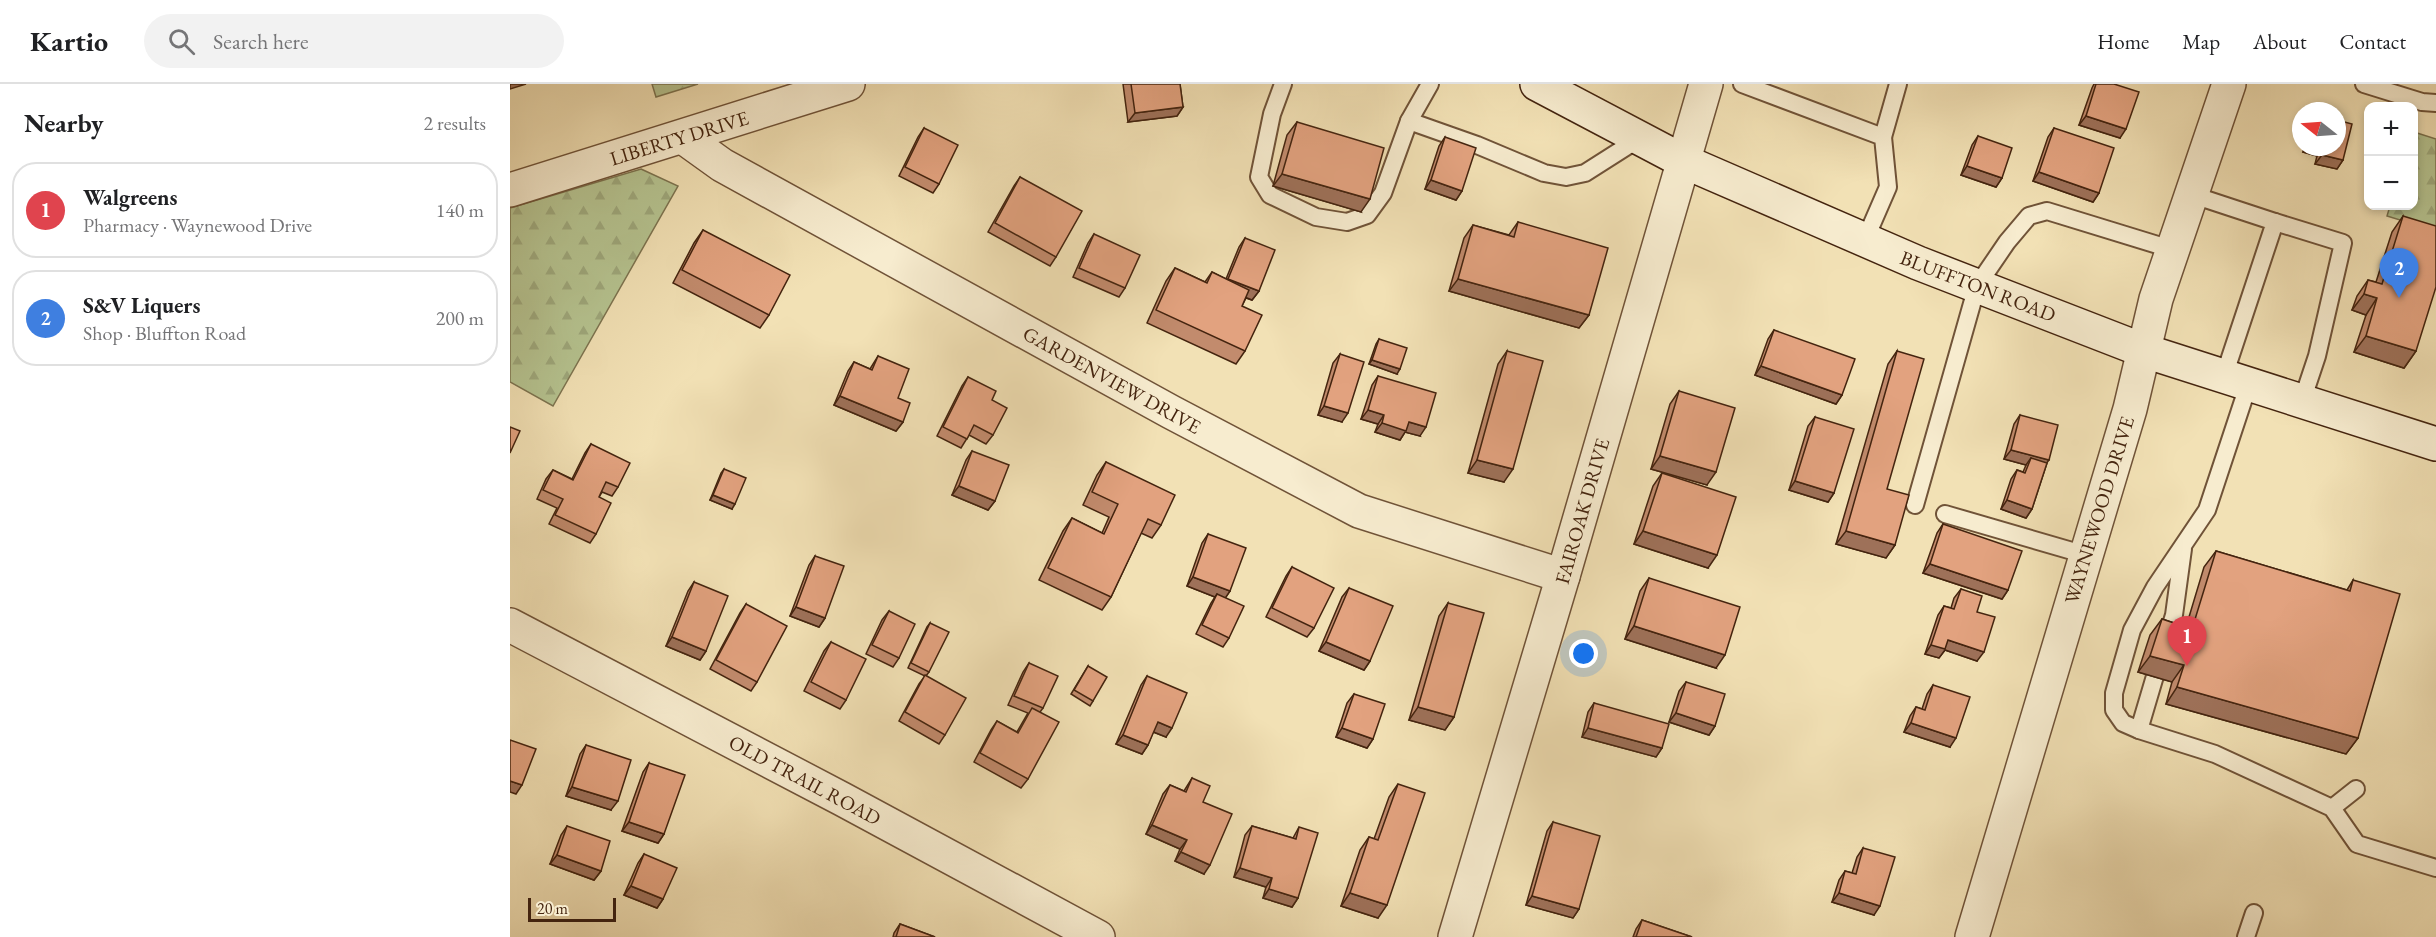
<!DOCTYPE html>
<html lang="en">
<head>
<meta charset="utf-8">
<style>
  :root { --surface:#fff; --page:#f2f2f2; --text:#202124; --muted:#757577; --line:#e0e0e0; --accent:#0f766e }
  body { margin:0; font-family:"EB Garamond",serif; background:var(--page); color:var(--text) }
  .controls { position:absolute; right:18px; top:18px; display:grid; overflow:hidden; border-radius:12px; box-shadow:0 3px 9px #0003 }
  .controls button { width:54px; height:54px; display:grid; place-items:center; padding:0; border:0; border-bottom:2px solid var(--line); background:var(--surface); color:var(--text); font:30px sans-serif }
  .compass { position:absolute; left:1782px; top:18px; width:54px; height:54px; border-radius:50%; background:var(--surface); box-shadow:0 3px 9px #0003; rotate:287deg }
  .scale { position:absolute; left:18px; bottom:15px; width:88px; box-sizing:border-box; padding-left:6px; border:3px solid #44240f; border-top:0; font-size:16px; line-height:21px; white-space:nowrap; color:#44240f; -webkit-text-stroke:4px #f7eccf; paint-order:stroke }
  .you { position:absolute; left:1074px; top:570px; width:21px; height:21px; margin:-15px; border:4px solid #fff; border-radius:50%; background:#1a73e8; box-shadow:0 0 0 9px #1a73e833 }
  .badge { display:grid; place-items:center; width:39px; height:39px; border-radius:50%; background:var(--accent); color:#fff; font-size:20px; font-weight:700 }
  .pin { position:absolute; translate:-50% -50px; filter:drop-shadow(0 2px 3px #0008) }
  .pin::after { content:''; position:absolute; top:32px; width:21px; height:18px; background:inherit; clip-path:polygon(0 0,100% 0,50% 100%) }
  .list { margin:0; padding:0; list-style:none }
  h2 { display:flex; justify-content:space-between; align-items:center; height:78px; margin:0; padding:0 24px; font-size:26px }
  h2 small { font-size:20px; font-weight:400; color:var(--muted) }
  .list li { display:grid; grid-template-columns:39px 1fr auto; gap:18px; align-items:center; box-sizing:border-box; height:96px; margin:0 12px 12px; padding:0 12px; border:2px solid var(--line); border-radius:24px }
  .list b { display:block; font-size:22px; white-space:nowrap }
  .list p { margin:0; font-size:20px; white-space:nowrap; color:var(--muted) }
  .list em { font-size:20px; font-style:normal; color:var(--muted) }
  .icon { flex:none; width:33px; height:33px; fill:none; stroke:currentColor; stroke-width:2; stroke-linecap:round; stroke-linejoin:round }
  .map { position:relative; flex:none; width:1926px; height:853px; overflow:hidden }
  header { display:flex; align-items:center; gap:36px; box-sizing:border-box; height:84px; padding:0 30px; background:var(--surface); border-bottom:2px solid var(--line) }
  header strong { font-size:28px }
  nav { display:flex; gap:33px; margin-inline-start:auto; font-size:21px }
  .search { width:420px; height:54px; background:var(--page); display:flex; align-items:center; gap:15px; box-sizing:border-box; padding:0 21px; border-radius:33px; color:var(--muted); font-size:22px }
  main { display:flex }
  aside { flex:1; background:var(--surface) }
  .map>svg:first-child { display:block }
  .forest { fill:url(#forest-firs); stroke:#7d7450; stroke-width:1.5 }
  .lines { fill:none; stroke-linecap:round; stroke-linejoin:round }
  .service-casing { stroke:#705338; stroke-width:20 }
  .minor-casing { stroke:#705338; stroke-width:36 }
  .secondary-casing { stroke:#44240f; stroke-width:36 }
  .service { stroke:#f7eccf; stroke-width:16 }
  .minor { stroke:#f7eccf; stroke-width:33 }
  .secondary { stroke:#f7eccf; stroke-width:33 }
  .wall { fill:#c28b6d; stroke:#44240f; stroke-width:1.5 }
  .shaded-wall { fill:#9e7159; stroke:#44240f; stroke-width:1.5 }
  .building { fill:#e2a27f; stroke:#44240f; stroke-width:1.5 }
  .labels { text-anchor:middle; stroke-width:4.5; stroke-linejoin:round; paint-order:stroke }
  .street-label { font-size:20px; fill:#44240f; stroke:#f7eccf }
</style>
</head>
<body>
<header>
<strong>Kartio</strong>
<div class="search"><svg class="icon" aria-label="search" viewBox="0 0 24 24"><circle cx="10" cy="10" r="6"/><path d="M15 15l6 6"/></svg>Search here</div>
<nav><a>Home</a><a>Map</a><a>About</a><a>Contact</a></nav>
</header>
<main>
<aside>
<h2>Nearby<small>2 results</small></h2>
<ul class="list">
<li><span class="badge" style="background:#e0444e">1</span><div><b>Walgreens</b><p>Pharmacy · Waynewood Drive</p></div><em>140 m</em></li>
<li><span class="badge" style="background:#3f7fe0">2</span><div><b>S&amp;V Liquers</b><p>Shop · Bluffton Road</p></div><em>200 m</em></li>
</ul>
</aside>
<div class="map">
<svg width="1926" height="853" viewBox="0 0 1926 853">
  <defs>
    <pattern id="forest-firs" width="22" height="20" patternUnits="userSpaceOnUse" patternTransform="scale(1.5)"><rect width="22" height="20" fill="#b6c491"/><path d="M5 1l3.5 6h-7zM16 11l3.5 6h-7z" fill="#9ea87c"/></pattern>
  </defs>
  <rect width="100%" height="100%" fill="#f2e1b5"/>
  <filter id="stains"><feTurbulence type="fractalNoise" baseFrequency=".00333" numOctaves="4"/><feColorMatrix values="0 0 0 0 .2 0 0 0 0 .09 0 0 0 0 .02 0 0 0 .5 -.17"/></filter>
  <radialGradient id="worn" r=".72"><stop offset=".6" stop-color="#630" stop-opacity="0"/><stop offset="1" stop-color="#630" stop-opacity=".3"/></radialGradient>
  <g class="forest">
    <path d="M142,0H188L146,13Z"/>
    <path d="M1904,48L1926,55V147L1877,132L1880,122H1904Z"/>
    <path d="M131,85L168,102L43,322L0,298V124Z"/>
  </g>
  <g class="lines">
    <defs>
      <g id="service">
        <path d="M773,0L762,30L749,93L760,111L806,133L837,138L857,131L873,109L899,37L920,0"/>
        <path d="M1232,0L1373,53L1378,103L1355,156"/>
        <path d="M1854,0L1912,18L1926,19"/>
        <path d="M899,37L967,61L1034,89L1056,93L1075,89L1130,54"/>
        <path d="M1373,53L1388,0"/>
        <path d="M1683,111L1765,138L1714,292"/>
        <path d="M1765,138L1833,159L1807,272L1792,317"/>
        <path d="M1739,299L1697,426L1645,503L1622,546L1604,609V626L1613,639L1629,646L1705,670L1822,724L1847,760L1926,784"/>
        <path d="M1405,421L1467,202L1497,158L1519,132L1537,127L1664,166"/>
        <path d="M1435,430L1576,471"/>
        <path d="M1656,557L1664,531L1673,465"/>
        <path d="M1629,646L1645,592"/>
        <path d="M1822,724L1846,705"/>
        <path d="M1736,853L1744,829"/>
      </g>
      <g id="minor">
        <path d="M173,53L212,81L661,328L849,427L1053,492"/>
        <path d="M0,106L338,0"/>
        <path d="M0,541L332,715L588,853"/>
        <path d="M945,853L1053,492L1196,0"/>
        <path d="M1462,853L1620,325L1646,215L1719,0"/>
      </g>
      <path id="secondary" d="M1027,0L1173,77L1408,179L1635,267L1926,360"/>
    </defs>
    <use href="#service" class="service-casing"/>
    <use href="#minor" class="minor-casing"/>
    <use href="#secondary" class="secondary-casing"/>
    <use href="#service" class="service"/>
    <use href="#minor" class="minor"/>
    <use href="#secondary" class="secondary"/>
  </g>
  <g class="wall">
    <path d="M613,0H670L673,23L667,32L618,38Z"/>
    <path d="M1584,0H1604L1610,54L1569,41L1582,4Z"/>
    <path d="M787,38L851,128L763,102L777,51Z"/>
    <path d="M414,44L429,100L423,109L389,92L408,53Z"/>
    <path d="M1544,44L1589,109L1583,118L1523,97L1538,53Z"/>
    <path d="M1468,52L1492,94L1486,103L1451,91L1462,61Z"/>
    <path d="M935,53L952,107L946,116L915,105L929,62Z"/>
    <path d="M1794,63H1827L1833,76L1827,85L1805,80L1807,72L1793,68Z"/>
    <path d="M510,93L546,173L540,182L478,148L504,102Z"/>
    <path d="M1893,132L1906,267L1894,284L1844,268L1856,231L1842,226L1847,212L1858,196L1866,198L1882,148Z"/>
    <path d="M1008,138L1079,231L1069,244L939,207L954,154L963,141L999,151Z"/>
    <path d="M193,146L259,231L250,244L163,199L184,159Z"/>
    <path d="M584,150L615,204L609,213L563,193L578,159Z"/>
    <path d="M735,154L749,207L742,216L736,214L732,222L735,267L726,280L637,239L656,197L665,184L695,198L702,188L716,195L729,163Z"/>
    <path d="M1264,246L1332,311L1326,320L1245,291L1258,255Z"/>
    <path d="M869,255L887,290L859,280L866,260Z"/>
    <path d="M997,267L994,398L958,389L988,280Z"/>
    <path d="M1387,267L1377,405L1385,461L1376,474L1326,460L1378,280Z"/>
    <path d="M830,270L832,338L808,331L823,279Z"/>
    <path d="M368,272L388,314L393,338L386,347L324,321L338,287L344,278L360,285Z"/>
    <path d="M868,292L910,352L895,348L890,356L865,348L868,340L851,335L862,301Z"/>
    <path d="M458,293L482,316L483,351L476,360L459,351L451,364L427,352L452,302Z"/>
    <path d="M1169,307L1197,401L1141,385L1160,320Z"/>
    <path d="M1510,331L1537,379L1522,425L1516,434L1491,425L1501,395L1507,386L1513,388L1516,381L1494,375L1504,340Z"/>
    <path d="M1305,333L1324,409L1318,418L1279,406L1298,342Z"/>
    <path d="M81,360L108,403L102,412L92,408L89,413L86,450L80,459L39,440L47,424L27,415L36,395L43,386L62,395L75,369Z"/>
    <path d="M462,367L485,417L478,426L442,411L456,376Z"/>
    <path d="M596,378L651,441L642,454L631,449L601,513L592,526L529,496L553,447L562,434L592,449L599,433L573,421L587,391Z"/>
    <path d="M214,385L222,425L200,416L211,389Z"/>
    <path d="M1152,389L1198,484L1124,460L1143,402Z"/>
    <path d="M1433,440L1498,506L1492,515L1413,489L1427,449Z"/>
    <path d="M698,450L720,507L715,514L719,554L713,563L686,550L701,519L705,513L677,502L692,459Z"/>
    <path d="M1706,467L1837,506L1843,496L1848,654L1836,670L1656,620L1662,598L1628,588L1640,551L1652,535L1676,543L1694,483Z"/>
    <path d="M305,472L315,534L309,543L280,532L299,481Z"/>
    <path d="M782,483L804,544L797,553L756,533L776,492Z"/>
    <path d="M1139,494L1206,584L1115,555L1130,507Z"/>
    <path d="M184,498L196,567L190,576L156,562L178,507Z"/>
    <path d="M839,504L860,577L854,586L809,567L832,513Z"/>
    <path d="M1451,505L1467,528V577L1435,566L1429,574L1415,570L1428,531L1434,522L1441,524L1444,514Z"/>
    <path d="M938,519L944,633L935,646L899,636L929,532Z"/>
    <path d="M236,520L247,598L241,607L200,585L230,529Z"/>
    <path d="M379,527L389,574L383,583L356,570L372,536Z"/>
    <path d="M420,539L419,588L416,592L435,651L429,660L389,637L409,600L415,592L398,584L417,543Z"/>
    <path d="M321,558L336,616L330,625L294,607L314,567Z"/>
    <path d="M519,579L533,624L530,628L518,695L511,704L464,678L481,646L487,637L507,648L518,629L498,621L513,588Z"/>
    <path d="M578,582L583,617L580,622L561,610Z"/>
    <path d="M637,592L656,653L643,648L638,661L632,670L606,660L631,601Z"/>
    <path d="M1176,598L1205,642L1199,651L1159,638L1169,607Z"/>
    <path d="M1423,601L1440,663L1394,648L1400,632L1406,623L1412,625L1417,610Z"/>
    <path d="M844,610L863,655L857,664L826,653L837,619Z"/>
    <path d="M1084,619L1152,664L1146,673L1072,653L1078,628Z"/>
    <path d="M76,661L101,726L56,712L70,670Z"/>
    <path d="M139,679L154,750L148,759L112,747L133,688Z"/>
    <path d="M682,694L693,718L694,790L665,777L670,765L636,750L653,710L660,701L674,707Z"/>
    <path d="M888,700L868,834L831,822L850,766L859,753L864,755L879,713Z"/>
    <path d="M1043,738L1069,825L1063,834L1016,821L1037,747Z"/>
    <path d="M57,742L91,787L84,796L40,780L51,751Z"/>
    <path d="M742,742L783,754L789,743L788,814L782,823L753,814L756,803L724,793L735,751Z"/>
    <path d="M1353,764L1364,831L1322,818L1329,796L1335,787L1342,789L1347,773Z"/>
    <path d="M134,770L153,815L147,824L114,811L128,779Z"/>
    <path d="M1132,836L1182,853H1123L1126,845Z"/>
    <path d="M390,840L425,853H383L384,849Z"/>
  </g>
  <g class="shaded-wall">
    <path d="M0,0H16L0,5Z"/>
    <path d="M673,23L667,32L618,38L625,29Z"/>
    <path d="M1576,32L1616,45L1610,54L1569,41Z"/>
    <path d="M1797,63H1813L1807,72L1793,68Z"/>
    <path d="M1812,71L1833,76L1827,85L1805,80Z"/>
    <path d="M1457,82L1492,94L1486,103L1451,91Z"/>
    <path d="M1529,88L1589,109L1583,118L1523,97Z"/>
    <path d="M772,90L860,115L851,128L763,102Z"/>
    <path d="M921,96L952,107L946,116L915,105Z"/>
    <path d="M718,195L749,207L742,216L712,204Z"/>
    <path d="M948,195L1079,231L1069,244L939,207Z"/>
    <path d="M1854,210L1867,214L1856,231L1842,226Z"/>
    <path d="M1856,252L1906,267L1894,284L1844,268Z"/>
    <path d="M862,276L890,285L887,290L859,280Z"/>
    <path d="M1251,282L1332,311L1326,320L1245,291Z"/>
    <path d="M330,312L393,338L386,347L324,321Z"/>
    <path d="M814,322L838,329L832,338L808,331Z"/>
    <path d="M858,326L874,331L868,340L851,335Z"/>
    <path d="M899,338L916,343L910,352L895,348L890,356L865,348L872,339Z"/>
    <path d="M1501,366L1539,376L1532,385L1521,374L1516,381L1494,375Z"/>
    <path d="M1150,372L1206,388L1197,401L1141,385Z"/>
    <path d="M967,376L1003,385L994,398L958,389Z"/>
    <path d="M1285,397L1324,409L1318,418L1279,406Z"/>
    <path d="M449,402L485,417L478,426L442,411Z"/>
    <path d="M203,411L225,420L222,425L200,416Z"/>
    <path d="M1497,416L1522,425L1516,434L1491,425Z"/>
    <path d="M1133,447L1207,471L1198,484L1124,460Z"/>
    <path d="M1336,447L1385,461L1376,474L1326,460Z"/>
    <path d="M1420,480L1498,506L1492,515L1413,489Z"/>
    <path d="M683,493L720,507L714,516L707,510L705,513L677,502Z"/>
    <path d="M286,523L315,534L309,543L280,532Z"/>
    <path d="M1124,542L1215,571L1206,584L1115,555Z"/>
    <path d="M162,553L196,567L190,576L156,562Z"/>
    <path d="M1438,556L1474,568L1467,577L1435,566L1429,574L1415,570L1421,561Z"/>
    <path d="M816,558L860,577L854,586L809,567Z"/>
    <path d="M1640,572L1674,581L1662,598L1628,588Z"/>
    <path d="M1667,603L1848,654L1836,670L1656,620Z"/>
    <path d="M908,623L944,633L935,646L899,636Z"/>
    <path d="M1166,629L1205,642L1199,651L1159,638Z"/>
    <path d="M648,638L662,644L656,653L641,647Z"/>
    <path d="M1401,639L1446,654L1440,663L1394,648Z"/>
    <path d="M832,644L863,655L857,664L826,653Z"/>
    <path d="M1078,644L1152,664L1146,673L1072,653Z"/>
    <path d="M613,651L638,661L632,670L606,660Z"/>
    <path d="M0,697L12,701L6,710L0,708Z"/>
    <path d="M62,703L108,717L101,726L56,712Z"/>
    <path d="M119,738L154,750L148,759L112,747Z"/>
    <path d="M642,741L677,756L670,765L636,750Z"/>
    <path d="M671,768L700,781L694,790L665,777Z"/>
    <path d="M47,771L91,787L84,796L40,780Z"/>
    <path d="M730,784L762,794L756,803L724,793Z"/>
    <path d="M121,802L153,815L147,824L114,811Z"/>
    <path d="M759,805L788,814L782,823L753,814Z"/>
    <path d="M840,809L877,821L868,834L831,822Z"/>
    <path d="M1329,809L1370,822L1364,831L1322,818Z"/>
    <path d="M1022,812L1069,825L1063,834L1016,821Z"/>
  </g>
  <g class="building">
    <path d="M621,0H670L673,23L625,29Z"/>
    <path d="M1586,0H1604L1629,8L1616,45L1576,32Z"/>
    <path d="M1827,36L1842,40L1833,76L1812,71L1814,63H1827Z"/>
    <path d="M787,38L874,64L860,115L772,90Z"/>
    <path d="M414,44L448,61L429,100L395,83Z"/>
    <path d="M1544,44L1604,64L1589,109L1529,88Z"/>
    <path d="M1468,52L1502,64L1492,94L1457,82Z"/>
    <path d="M935,53L966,64L952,107L921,96Z"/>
    <path d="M510,93L572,127L546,173L485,139Z"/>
    <path d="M1893,132L1926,142V203L1906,267L1856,252L1867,214L1854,210L1858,196L1872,200Z"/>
    <path d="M1008,138L1098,164L1079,231L948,195L963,141L1004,153Z"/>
    <path d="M193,146L280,191L259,231L172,186Z"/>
    <path d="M584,150L630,171L615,204L569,184Z"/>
    <path d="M735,154L765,166L749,207L718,195Z"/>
    <path d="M665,184L697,199L702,188L739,206L732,222L752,231L735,267L646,226Z"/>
    <path d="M1264,246L1345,275L1332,311L1251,282Z"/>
    <path d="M869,255L897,264L890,285L862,276Z"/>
    <path d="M997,267L1033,277L1003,385L967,376Z"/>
    <path d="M1387,267L1414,275L1377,405L1399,411L1385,461L1336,447Z"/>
    <path d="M830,270L854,278L838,329L814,322Z"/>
    <path d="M368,272L399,285L388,314L400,319L393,338L330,312L344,278L362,286Z"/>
    <path d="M868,292L926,309L916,343L899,338L896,347L872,339L874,331L858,326Z"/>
    <path d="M458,293L486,307L482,316L497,324L483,351L464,341L457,355L433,343Z"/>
    <path d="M1169,307L1225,324L1206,388L1150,372Z"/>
    <path d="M1510,331L1548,341L1539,376L1501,366Z"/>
    <path d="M1305,333L1344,345L1324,409L1285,397Z"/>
    <path d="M0,343L10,347L0,369Z"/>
    <path d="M81,360L120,379L108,403L96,398L89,413L101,419L86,450L45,431L53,415L33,406L43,386L63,396Z"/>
    <path d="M462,367L499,381L485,417L449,402Z"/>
    <path d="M1521,374L1537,379L1522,425L1497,416L1507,386L1515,389Z"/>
    <path d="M596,378L665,411L651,441L638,435L601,513L538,484L562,434L594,450L608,420L582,408Z"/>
    <path d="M214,385L236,394L225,420L203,411Z"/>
    <path d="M1152,389L1226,413L1207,471L1133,447Z"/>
    <path d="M1433,440L1512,467L1498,506L1420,480Z"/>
    <path d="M698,450L736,464L720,507L683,493Z"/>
    <path d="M1706,467L1840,507L1843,496L1890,510L1848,654L1667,603L1674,581L1640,572L1652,535L1682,545Z"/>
    <path d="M305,472L334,482L315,534L286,523Z"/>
    <path d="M782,483L824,504L804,544L762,524Z"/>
    <path d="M1139,494L1230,523L1215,571L1124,542Z"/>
    <path d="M184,498L218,512L196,567L162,553Z"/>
    <path d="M839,504L883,522L860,577L816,558Z"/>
    <path d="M1451,505L1472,512L1467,528L1485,533L1474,568L1438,556L1435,565L1421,561L1434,522L1444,525Z"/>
    <path d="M707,510L734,522L719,554L692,541Z"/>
    <path d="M938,519L974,529L944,633L908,623Z"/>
    <path d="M236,520L277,542L247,598L206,576Z"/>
    <path d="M379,527L405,540L389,574L362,561Z"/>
    <path d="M420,539L439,548L419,588L401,579Z"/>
    <path d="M321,558L356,575L336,616L301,598Z"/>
    <path d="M519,579L548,592L533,624L504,612Z"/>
    <path d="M578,582L597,593L583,617L564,606Z"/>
    <path d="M415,591L456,614L435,651L395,628Z"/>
    <path d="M637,592L677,609L662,644L648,638L638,661L613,651Z"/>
    <path d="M1176,598L1215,610L1205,642L1166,629Z"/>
    <path d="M1423,601L1460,613L1446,654L1401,639L1406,623L1415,626Z"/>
    <path d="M844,610L875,620L863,655L832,644Z"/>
    <path d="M1084,619L1159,640L1152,664L1078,644Z"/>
    <path d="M522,624L549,638L518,695L470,669L487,637L508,649Z"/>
    <path d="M0,656L26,665L12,701L0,697Z"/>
    <path d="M76,661L121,676L108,717L62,703Z"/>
    <path d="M139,679L175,691L154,750L119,738Z"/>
    <path d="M682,694L700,702L693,718L722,730L700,781L671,768L677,756L642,741L660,701L676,708Z"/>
    <path d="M888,700L915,709L877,821L840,809L859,753L868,756Z"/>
    <path d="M1043,738L1090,752L1069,825L1022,812Z"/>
    <path d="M57,742L100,757L91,787L47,771Z"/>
    <path d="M742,742L786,755L789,743L808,749L788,814L759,805L762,794L730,784Z"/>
    <path d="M1353,764L1385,773L1370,822L1329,809L1335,787L1346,790Z"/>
    <path d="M134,770L167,784L153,815L121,802Z"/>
    <path d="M1132,836L1182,853H1126Z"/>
    <path d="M390,840L425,853H386Z"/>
  </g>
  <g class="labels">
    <g class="street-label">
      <text transform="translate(169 54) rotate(-17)" y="7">LIBERTY DRIVE</text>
      <text transform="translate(1468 202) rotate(21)" y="7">BLUFFTON ROAD</text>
      <text transform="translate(602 296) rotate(29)" y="7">GARDENVIEW DRIVE</text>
      <text transform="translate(1589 426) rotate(-73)" y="7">WAYNEWOOD DRIVE</text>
      <text transform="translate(1072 427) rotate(-74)" y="7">FAIROAK DRIVE</text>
      <text transform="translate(295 696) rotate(28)" y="7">OLD TRAIL ROAD</text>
    </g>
  </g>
  <rect width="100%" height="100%" filter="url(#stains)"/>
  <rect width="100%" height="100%" fill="url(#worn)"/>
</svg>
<div class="controls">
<button>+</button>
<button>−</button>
</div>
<svg class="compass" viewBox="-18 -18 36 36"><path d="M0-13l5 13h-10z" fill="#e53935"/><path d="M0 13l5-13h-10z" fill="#757577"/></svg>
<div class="scale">20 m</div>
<div class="you"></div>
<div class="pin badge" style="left:1677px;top:582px;background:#e0444e">1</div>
<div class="pin badge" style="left:1889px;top:214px;background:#3f7fe0">2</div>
</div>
</main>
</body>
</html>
